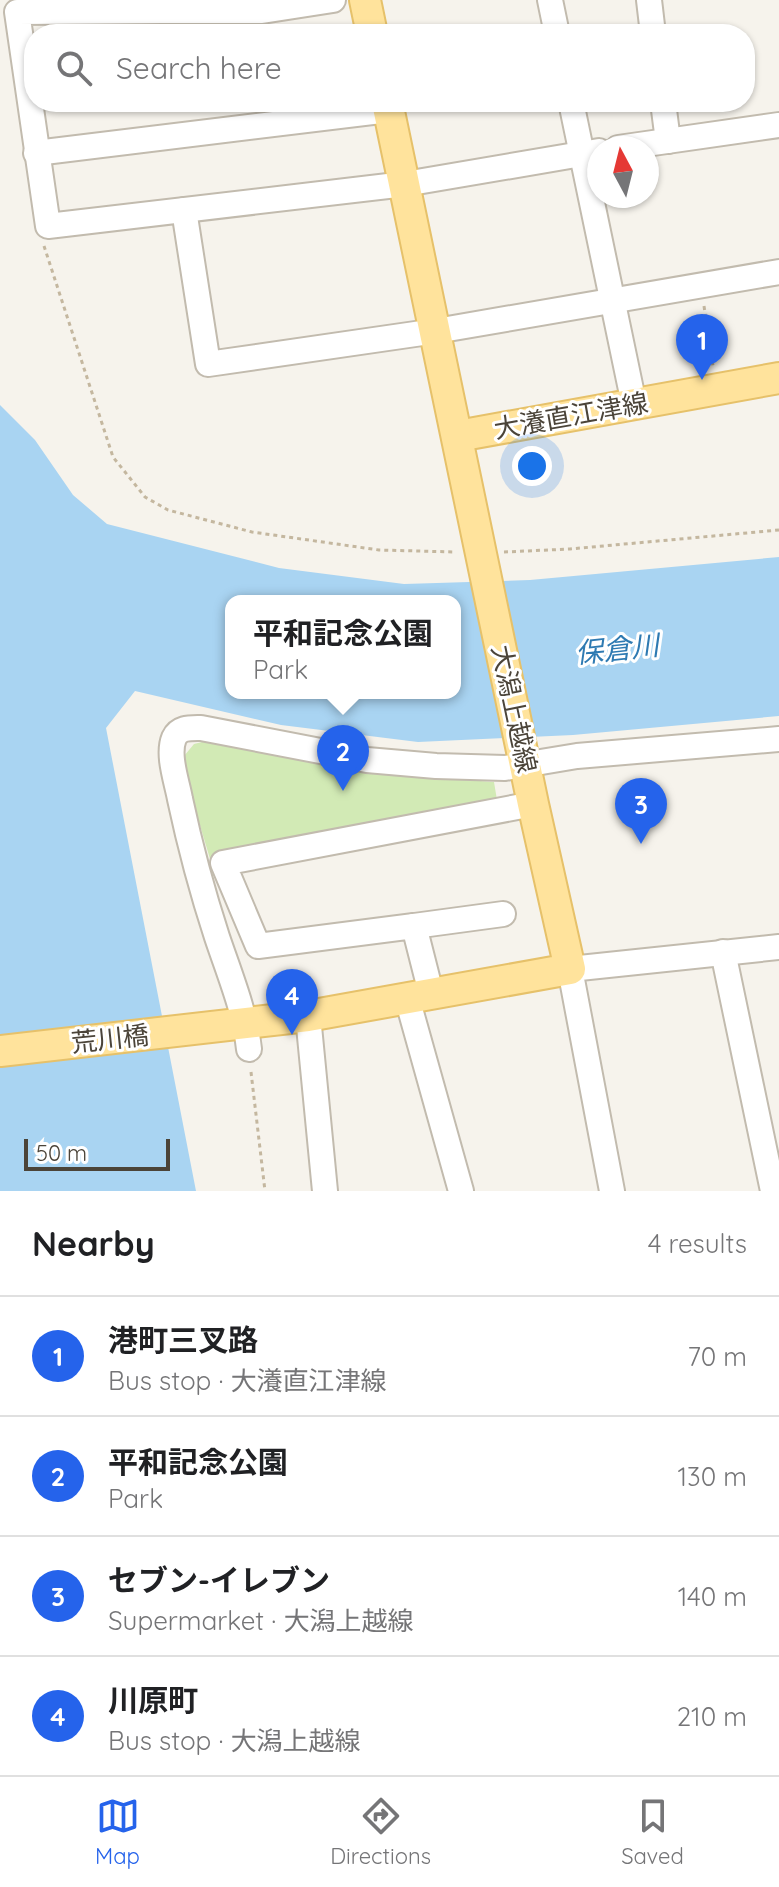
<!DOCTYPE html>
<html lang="en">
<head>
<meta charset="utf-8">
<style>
  :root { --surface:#fff; --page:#f6f6f6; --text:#202124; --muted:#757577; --line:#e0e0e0; --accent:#2563eb }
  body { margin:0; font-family:Quicksand,"Noto Sans JP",sans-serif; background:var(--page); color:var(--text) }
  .compass { position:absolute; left:587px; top:136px; width:72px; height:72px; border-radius:50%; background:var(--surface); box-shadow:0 2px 6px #0004; rotate:353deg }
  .scale { position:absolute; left:24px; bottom:20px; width:146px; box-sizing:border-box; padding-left:8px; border:4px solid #4b4439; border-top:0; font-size:22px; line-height:28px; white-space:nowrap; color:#4b4439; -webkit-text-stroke:6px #fff; paint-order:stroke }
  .you { position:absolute; left:532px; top:466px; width:28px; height:28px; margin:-20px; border:6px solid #fff; border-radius:50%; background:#1a73e8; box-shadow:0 0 0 12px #1a73e833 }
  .badge { display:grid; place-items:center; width:52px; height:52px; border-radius:50%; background:var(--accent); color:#fff; font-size:26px; font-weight:700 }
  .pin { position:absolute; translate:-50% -66px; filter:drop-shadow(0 2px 4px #0008) }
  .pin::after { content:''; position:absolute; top:42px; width:28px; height:24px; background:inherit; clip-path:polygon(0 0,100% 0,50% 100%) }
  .popup { position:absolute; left:225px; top:595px; width:236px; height:104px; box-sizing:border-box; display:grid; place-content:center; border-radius:16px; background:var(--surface); filter:drop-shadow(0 2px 6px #0005); font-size:26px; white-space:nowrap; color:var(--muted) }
  .popup b { font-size:30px; color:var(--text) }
  .popup::after { content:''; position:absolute; left:50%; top:100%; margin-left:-16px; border:16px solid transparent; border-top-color:var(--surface) }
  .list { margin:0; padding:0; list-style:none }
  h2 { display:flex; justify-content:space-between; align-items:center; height:104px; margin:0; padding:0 32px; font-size:34px }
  h2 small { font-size:26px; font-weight:400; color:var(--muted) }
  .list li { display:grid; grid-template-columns:52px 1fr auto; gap:24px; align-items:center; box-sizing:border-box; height:120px; padding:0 32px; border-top:2px solid var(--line) }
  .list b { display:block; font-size:30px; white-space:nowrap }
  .list p { margin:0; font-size:26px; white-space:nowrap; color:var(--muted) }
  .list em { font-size:26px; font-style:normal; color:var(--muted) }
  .icon { flex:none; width:44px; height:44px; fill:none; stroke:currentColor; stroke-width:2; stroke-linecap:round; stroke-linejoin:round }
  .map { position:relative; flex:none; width:779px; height:1191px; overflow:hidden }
  .search { position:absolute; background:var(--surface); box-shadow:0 2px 6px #0004; left:24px; right:24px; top:24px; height:88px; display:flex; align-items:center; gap:20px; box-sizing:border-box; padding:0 28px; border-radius:32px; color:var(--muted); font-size:30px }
  .sheet { height:584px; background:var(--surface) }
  nav { display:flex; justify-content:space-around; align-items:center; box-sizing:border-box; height:112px; border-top:2px solid var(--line); background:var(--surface); font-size:22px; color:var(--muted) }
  nav a { display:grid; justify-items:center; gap:4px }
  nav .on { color:var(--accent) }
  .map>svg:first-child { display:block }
  .green { fill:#d2eab5 }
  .water { fill:#a9d4f2; fill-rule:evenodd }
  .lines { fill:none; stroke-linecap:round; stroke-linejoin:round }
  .minor-casing { stroke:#c2bbae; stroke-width:28 }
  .major-casing { stroke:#e6c16a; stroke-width:34 }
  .path { stroke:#c4b79f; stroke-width:3; stroke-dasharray:4 4; stroke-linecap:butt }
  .minor { stroke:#fff; stroke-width:24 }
  .major { stroke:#ffe39c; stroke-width:30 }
  .labels { text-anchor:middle; stroke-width:6; stroke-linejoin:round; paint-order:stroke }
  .street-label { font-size:26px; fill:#4b4439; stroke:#fff }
  .water-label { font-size:28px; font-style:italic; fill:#2e7ab2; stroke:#fff }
</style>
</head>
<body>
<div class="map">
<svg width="779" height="1191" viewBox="0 0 779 1191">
  <rect width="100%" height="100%" fill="#f6f3ec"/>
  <path class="green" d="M206,741L395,775L494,782L497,800L210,859L194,805L184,756L194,744Z"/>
  <path class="water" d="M0,405L35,440L73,495L107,524L279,568L404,584L530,580L779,557V716L573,735L418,742L281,725L135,691L106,728L196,1191H0ZM231,601H455V693H231Z"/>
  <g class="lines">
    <defs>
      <g id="minor">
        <path d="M163,0V11H262L333,0"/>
        <path d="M550,0L557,34"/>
        <path d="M649,0L653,34"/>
        <path d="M163,11L17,12L48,226L405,184L599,151"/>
        <path d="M571,102L634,404"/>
        <path d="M663,102L668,141"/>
        <path d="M618,148L779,125"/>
        <path d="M36,153L389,110"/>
        <path d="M184,210L208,364L436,331L779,272"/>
        <path d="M414,926L503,914"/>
        <path d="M723,952L773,1191"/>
        <path d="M431,993L414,926L258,946L223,863L533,804"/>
        <path d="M407,998L461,1191"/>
        <path d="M308,1016L325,1191"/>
        <path d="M249,1049C245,1011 229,973 217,937C202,891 190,846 180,799C177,782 167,755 174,738C179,727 190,728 201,728L367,760L436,766L505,768L577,756L779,739"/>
        <path d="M612,1191L570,969L779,947"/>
      </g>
      <g id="major">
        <path d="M365,0L372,34"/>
        <path d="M458,436L779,378"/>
        <path d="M0,1051L308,1016L570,969L533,804L387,102"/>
      </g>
    </defs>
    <use href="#minor" class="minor-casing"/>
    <use href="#major" class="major-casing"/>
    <g class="path">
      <path d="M44,246L113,457L145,497L168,510L252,532L379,550L456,552"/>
      <path d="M704,306L713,366"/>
      <path d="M504,552L570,549L779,530"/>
      <path d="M251,1072L265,1191"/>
    </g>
    <use href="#minor" class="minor"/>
    <use href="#major" class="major"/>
  </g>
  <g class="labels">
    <g class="street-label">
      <text transform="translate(571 416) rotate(-10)" y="9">大瀁直江津線</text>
      <text transform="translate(514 709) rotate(78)" y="9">大潟上越線</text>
      <text transform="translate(110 1039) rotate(-6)" y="9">荒川橋</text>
    </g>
    <g class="water-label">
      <text transform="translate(617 649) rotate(-6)" y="10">保倉川</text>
    </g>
  </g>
</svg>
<svg class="compass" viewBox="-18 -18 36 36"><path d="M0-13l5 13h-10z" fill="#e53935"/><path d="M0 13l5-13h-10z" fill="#757577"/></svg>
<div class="scale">50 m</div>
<div class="you"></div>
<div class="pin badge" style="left:702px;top:380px">1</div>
<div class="pin badge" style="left:343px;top:791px">2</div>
<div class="popup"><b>平和記念公園</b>Park</div>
<div class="pin badge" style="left:641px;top:844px">3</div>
<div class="pin badge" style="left:292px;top:1035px">4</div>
<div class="search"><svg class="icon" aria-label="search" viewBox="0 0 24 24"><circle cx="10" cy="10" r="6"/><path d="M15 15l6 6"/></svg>Search here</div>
</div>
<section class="sheet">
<h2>Nearby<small>4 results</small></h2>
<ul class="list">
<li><span class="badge">1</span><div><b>港町三叉路</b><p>Bus stop · 大瀁直江津線</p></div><em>70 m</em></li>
<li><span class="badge">2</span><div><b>平和記念公園</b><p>Park</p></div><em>130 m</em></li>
<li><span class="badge">3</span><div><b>セブン-イレブン</b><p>Supermarket · 大潟上越線</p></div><em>140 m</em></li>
<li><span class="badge">4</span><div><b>川原町</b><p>Bus stop · 大潟上越線</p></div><em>210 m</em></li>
</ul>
</section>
<nav>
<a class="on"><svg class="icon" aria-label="map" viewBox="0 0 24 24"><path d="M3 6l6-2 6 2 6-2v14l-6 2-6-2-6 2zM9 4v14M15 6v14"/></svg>Map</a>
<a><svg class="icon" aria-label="directions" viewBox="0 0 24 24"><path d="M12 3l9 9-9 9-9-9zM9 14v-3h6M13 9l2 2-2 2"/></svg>Directions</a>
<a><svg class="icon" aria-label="saved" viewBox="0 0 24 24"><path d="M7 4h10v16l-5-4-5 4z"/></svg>Saved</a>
</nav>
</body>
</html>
